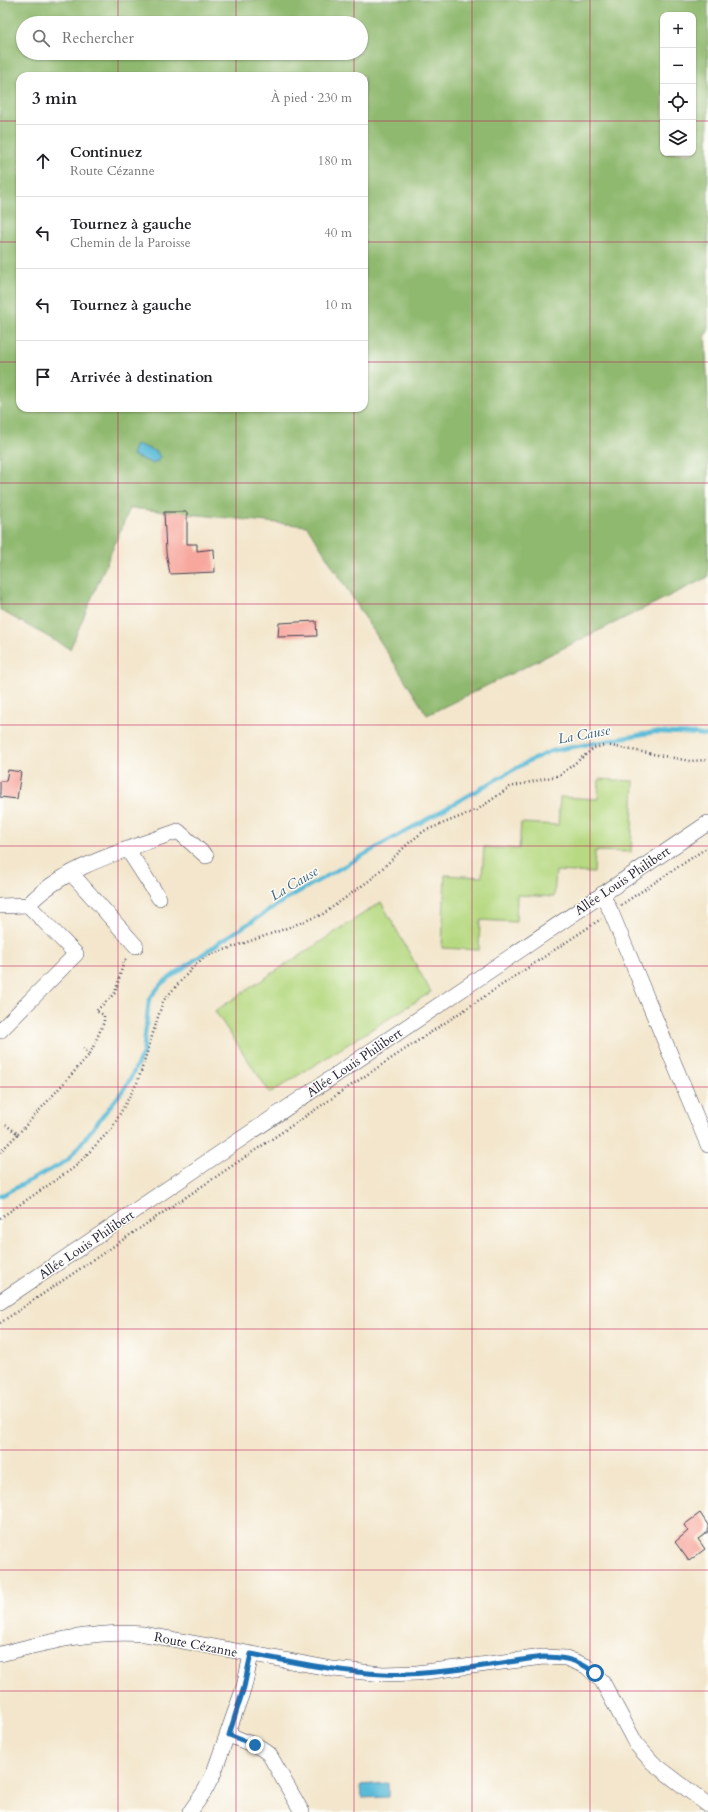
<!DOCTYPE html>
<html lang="fr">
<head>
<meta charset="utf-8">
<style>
  :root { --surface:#fff; --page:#f6f6f6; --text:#202124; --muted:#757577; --line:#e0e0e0 }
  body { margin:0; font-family:Cardo,serif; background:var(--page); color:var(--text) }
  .controls { position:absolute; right:12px; top:12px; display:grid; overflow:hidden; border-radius:8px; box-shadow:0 1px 3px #0004 }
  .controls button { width:36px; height:36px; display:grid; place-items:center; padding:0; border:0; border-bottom:1px solid var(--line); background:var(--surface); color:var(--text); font:20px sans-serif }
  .stop { position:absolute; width:12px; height:12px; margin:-9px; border:3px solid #1f6fb2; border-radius:50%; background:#fff }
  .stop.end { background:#1f6fb2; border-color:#fff; box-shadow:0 1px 4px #0008 }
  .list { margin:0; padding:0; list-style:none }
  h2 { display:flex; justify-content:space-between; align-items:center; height:52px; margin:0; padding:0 16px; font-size:17px }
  h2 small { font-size:13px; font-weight:400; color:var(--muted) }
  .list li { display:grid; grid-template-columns:26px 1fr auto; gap:12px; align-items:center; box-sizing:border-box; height:72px; padding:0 16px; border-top:1px solid var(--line) }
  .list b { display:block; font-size:15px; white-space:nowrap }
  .list p { margin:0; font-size:13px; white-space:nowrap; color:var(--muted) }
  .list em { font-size:13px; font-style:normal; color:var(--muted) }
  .icon { flex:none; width:22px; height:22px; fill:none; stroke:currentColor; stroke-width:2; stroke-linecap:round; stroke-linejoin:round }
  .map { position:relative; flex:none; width:708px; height:1812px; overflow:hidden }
  .search { position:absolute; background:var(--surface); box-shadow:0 1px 3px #0004; left:16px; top:16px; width:352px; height:44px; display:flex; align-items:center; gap:10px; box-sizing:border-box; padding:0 14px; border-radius:22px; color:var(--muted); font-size:15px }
  .panel { position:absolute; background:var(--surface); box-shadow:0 1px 3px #0004; left:16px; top:72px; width:352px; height:340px; border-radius:12px }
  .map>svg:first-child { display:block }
  .green { fill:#b6d981; stroke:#6c7e5e }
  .forest { fill:#90b96f; stroke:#596e55; fill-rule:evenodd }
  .water { fill:#5abbd8; stroke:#3e6e8a }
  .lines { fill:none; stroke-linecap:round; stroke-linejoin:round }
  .stream { stroke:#5abbd8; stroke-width:4 }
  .building { fill:#f7a79e }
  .minor-casing { stroke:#413f51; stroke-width:16 }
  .path { stroke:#413f51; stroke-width:2.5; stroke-dasharray:1 3; stroke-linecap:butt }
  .minor { stroke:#fff; stroke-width:15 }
  .route { stroke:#1f6fb2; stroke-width:5 }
  .grid { fill:none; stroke:#c2185b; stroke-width:1; stroke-opacity:0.55 }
  .labels { text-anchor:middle; stroke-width:3; stroke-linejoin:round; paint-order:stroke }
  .street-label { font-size:13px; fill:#22223b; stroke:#fdfcf7 }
  .water-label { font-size:14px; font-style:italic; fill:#385f7a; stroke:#fdfcf7 }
</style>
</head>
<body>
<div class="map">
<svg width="708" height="1812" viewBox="0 0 708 1812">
  <rect width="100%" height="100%" fill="#fdfcf7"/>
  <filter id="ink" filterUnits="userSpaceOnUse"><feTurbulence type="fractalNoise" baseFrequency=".025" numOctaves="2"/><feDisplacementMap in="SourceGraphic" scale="8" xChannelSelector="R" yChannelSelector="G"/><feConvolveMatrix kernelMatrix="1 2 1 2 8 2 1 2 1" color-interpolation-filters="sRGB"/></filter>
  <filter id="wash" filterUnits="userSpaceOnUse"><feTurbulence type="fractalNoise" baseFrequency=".012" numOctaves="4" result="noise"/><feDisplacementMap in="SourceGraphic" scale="16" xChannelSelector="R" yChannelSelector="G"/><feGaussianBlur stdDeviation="0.9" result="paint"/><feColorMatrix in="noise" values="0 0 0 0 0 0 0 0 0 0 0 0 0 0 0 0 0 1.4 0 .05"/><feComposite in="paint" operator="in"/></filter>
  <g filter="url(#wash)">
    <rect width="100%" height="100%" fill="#f3e6cc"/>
    <g class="green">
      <path d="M599,779L634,781L631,852L595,851L594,873L556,871L554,897L517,895L516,922L480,920L479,950L442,948L445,875L482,877L484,847L519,849L521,823L558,825L560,797L598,799Z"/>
      <path d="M381,902L431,992L270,1093L215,1011Z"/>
    </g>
    <path class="forest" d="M0,0H708V332L705,334L708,395V577L427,715L307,526L130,508L70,649L0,610ZM663,15H693V153H663ZM23,23H361V53H23ZM20,76H364V408H20Z"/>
    <g class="water">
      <path d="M136,444L158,452L157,454L160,456L157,462L155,461L154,464L132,455Z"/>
      <path d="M388,1783V1797L362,1798L361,1785Z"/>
    </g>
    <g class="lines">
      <path class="stream" d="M0,1196L67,1161L127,1085L143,1053L149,999L162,983L220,942L288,898L529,761L551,751L655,732L696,734L708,736"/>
    </g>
    <g id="blocks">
      <g class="building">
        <path d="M164,512H187V544H197V551L214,549L215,572L170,574L166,552Z"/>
        <path d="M316,621L317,636L278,637L279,623Z"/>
        <path d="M8,770L21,772L17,799L0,797V781H6Z"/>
        <path d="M700,1513L708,1525V1532L698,1539L705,1549L689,1561L675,1542L688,1531L684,1525Z"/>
      </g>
    </g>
  </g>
  <g filter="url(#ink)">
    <use href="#blocks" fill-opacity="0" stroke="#413f51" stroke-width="1"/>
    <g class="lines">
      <defs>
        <g id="minor">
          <path d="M128,850L159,898"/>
          <path d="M71,873L136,946"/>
          <path d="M602,894L611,912L708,1145"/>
          <path d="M0,906L28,905C66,865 127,850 178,831L206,856"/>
          <path d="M0,1031L76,954L28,905"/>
          <path d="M0,1302L708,823"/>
          <path d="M0,1654C48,1642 94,1630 144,1634L333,1669L383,1674L417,1673L543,1657L566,1658L586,1666L602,1681L636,1744L653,1763L708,1805"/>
          <path d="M229,1735L261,1748L269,1754L302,1812"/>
          <path d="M190,1812L204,1792L213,1775L244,1687L251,1655"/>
        </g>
      </defs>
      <use href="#minor" class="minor-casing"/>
      <g class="path">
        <path d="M621,905L708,847"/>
        <path d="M90,1054L104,1022V1015L96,1011L115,993L124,961L128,957"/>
        <path d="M18,1134L90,1054L83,1048"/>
        <path d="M0,1152L18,1134L6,1125"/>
        <path d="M0,1218L75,1167L112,1128L138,1081L163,1001L196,964L207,956L279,931L323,914L370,880L410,842L424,831L477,810L510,787L560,775L594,748L606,745L690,761L708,760"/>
        <path d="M0,1323L356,1082L601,919"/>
      </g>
      <use href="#minor" class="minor"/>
    </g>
  </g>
  <g class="lines" filter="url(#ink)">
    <path class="route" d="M255,1745L229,1735L244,1687L251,1654C294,1662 339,1672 383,1674C435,1676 491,1664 543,1657C564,1657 579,1660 595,1673"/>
  </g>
  <path class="grid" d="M118,0V23M236,0V23M354,0V23M472,0V1812M590,0V1812M118,53V76M236,53V76M354,53V76M0,121H20M364,121H663M693,121H708M0,242H20M364,242H708M0,362H20M364,362H708M118,408V1812M236,408V1812M354,408V1812M0,483H708M0,604H708M0,725H708M0,846H708M0,966H708M0,1087H708M0,1208H708M0,1329H708M0,1450H708M0,1570H708M0,1691H708"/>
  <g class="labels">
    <g class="street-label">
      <text transform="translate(622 880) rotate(-34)" y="5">Allée Louis Philibert</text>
      <text transform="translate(354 1062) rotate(-34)" y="5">Allée Louis Philibert</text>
      <text transform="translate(86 1244) rotate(-34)" y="5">Allée Louis Philibert</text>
      <text transform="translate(196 1644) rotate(11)" y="5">Route Cézanne</text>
    </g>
    <g class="water-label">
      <text transform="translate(584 734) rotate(-10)" y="5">La Cause</text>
      <text transform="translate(294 883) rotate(-31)" y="5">La Cause</text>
    </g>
  </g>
</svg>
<div class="controls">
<button>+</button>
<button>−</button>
<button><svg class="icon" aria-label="locate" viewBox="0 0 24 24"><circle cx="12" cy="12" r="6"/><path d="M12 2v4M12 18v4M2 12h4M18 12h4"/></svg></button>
<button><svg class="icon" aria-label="layers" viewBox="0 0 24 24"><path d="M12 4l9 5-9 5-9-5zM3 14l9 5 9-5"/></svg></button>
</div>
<div class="stop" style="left:595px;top:1673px"></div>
<div class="stop end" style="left:255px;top:1745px"></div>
<div class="search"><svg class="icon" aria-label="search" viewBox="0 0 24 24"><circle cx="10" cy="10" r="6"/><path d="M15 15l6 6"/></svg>Rechercher</div>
<section class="panel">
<h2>3 min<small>À pied · 230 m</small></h2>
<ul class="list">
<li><svg class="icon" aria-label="ahead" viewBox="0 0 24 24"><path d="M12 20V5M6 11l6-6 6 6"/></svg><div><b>Continuez</b><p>Route Cézanne</p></div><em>180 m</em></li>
<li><svg class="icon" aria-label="left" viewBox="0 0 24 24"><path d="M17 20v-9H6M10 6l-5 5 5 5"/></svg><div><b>Tournez à gauche</b><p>Chemin de la Paroisse</p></div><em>40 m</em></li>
<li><svg class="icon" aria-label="left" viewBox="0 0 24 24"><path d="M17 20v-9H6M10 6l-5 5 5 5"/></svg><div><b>Tournez à gauche</b></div><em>10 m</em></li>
<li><svg class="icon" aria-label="arrive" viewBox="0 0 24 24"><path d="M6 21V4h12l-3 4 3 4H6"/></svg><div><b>Arrivée à destination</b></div></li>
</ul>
</section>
</div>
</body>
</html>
